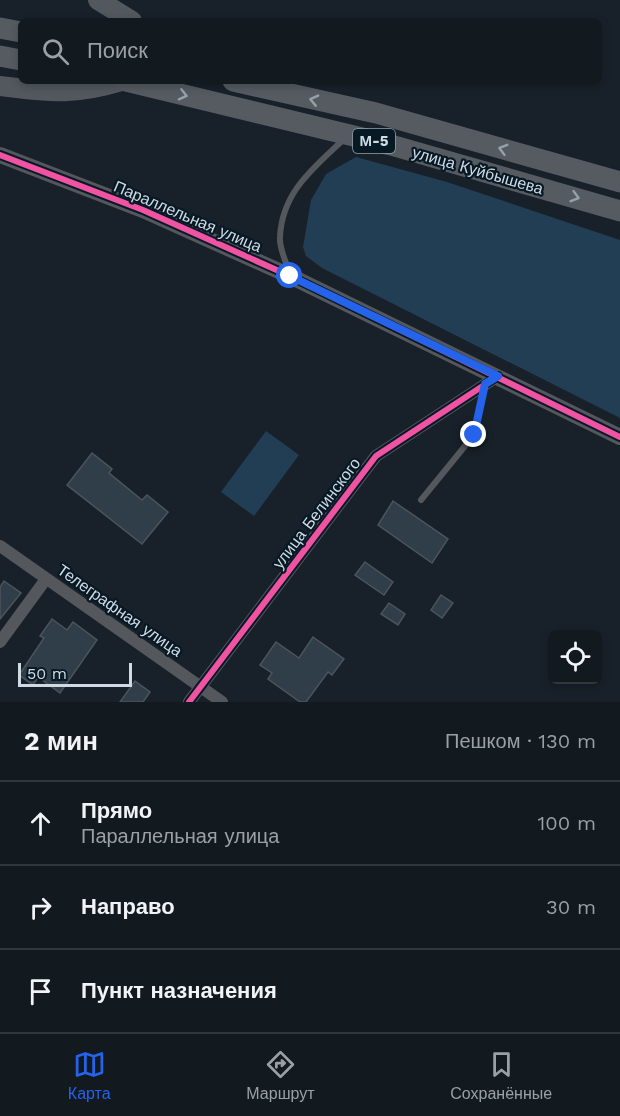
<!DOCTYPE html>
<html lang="ru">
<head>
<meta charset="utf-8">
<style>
  :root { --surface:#12191f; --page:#1b2228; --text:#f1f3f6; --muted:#9ca0a4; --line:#31383d; --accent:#2563eb }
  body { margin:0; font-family:"Work Sans",sans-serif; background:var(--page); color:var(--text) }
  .controls { position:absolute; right:18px; bottom:18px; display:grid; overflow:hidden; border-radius:9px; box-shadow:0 3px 9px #0003 }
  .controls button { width:54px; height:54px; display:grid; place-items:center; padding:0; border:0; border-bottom:2px solid var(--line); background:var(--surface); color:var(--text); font:30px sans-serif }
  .scale { position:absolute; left:18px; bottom:15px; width:114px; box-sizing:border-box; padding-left:6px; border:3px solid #cfdae4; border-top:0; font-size:16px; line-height:21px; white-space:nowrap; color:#cfdae4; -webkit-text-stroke:4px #081926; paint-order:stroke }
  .stop { position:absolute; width:18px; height:18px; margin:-14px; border:4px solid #2563eb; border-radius:50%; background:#fff }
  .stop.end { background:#2563eb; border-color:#fff; box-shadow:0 2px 6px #0008 }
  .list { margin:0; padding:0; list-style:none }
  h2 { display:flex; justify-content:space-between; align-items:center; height:78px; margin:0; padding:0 24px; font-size:26px }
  h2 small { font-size:20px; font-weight:400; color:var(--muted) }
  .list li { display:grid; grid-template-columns:39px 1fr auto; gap:18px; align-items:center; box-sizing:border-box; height:84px; padding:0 24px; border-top:2px solid var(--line) }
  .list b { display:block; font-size:22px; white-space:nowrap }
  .list p { margin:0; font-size:20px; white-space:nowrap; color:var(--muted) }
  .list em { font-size:20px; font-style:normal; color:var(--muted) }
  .icon { flex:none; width:33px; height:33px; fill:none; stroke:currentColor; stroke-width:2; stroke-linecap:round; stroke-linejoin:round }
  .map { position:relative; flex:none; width:620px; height:702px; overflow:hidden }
  .search { position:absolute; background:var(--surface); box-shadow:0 3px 9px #0003; left:18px; right:18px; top:18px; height:66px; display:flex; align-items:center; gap:15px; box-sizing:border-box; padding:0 21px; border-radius:9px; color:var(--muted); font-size:22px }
  .sheet { height:330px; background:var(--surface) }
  nav { display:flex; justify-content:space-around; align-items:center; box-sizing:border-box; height:84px; border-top:2px solid var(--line); background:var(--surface); font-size:16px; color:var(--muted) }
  nav a { display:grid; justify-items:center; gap:3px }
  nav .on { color:var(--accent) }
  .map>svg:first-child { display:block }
  .green { fill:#223e54 }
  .building { fill:#303e49; stroke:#4c545b; stroke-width:1.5 }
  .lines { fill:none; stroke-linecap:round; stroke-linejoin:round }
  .service { stroke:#54575b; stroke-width:6 }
  .minor { stroke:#54575b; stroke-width:12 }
  .tertiary { stroke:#54575b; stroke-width:16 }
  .primary { stroke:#52585e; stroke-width:20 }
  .trunk { stroke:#555b61; stroke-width:21 }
  .cycleway-casing { stroke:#081926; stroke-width:10 }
  .cycleway { stroke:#f153a3; stroke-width:6 }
  .oneway { stroke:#98a1a9 }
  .route { stroke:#2563eb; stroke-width:8 }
  .labels { text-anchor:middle; stroke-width:4.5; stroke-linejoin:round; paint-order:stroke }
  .shield { fill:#081926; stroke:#93a0ab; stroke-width:1.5 }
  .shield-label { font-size:15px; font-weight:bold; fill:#cfdae4 }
  .street-label { font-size:16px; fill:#cfdae4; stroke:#081926 }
</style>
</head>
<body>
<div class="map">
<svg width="620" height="702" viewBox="0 0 620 702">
  <rect width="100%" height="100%" fill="#182129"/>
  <g class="green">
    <path d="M356,157L447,182L620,240V418L322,268L306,256L303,247L311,200L326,174Z"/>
    <path d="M266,431L299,455L254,516L221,492Z"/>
  </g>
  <g class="building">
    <path d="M92,453L112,469L109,473L142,500L147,495L168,512L142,544L67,485Z"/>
    <path d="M393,501L448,539L432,563L378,525Z"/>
    <path d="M365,562L393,582L384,595L355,575Z"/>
    <path d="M4,581L21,593L0,619V587Z"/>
    <path d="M441,595L453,603L442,618L431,610Z"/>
    <path d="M389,603L405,614L398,625L381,614Z"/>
    <path d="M52,619L67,630L73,622L97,640L60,693L38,677L33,685L19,675L44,638L40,636Z"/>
    <path d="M313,637L344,659L332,675L328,672L306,702H300L268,679L272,673L260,665L276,642L299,658Z"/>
    <path d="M135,681L150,692L143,702H120Z"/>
  </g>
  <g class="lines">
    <g class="service">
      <path d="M290,273C286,263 279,248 280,237C282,191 315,167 345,138"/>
      <path d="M421,500L474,435L485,385"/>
    </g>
    <g class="minor">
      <path d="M0,546L222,702"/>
      <path d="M0,642L46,579"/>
      <path d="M189,702L376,456L498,376"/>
    </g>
    <path class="tertiary" d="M0,155L143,210L290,276L620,437"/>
    <g class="primary">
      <path d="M98,0L132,21"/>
      <path d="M0,86C50,92 72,96 122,81"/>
    </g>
    <g class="trunk">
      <path d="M0,28L21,32"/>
      <path d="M0,56L21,60"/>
      <path d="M126,81L391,145L620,211"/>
      <path d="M233,81L376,113L620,182"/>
    </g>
    <defs>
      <g id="cycleway">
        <path d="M0,155L143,210L290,276L620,437"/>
        <path d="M189,702L376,456L498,376"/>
      </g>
    </defs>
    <use href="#cycleway" class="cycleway-casing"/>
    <use href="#cycleway" class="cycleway"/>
  </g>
  <defs><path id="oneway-chevron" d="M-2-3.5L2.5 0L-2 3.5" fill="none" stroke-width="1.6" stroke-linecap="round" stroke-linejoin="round" transform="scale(1.5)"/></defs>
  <g class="oneway">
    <use href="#oneway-chevron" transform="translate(183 95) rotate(14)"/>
    <use href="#oneway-chevron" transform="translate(314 100) rotate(-167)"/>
    <use href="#oneway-chevron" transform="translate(503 149) rotate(-164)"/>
    <use href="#oneway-chevron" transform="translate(575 197) rotate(16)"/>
  </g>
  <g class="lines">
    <path class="route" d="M290,276L498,376L485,384L474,435"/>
  </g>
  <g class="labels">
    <rect class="shield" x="353" y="129" width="42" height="24" rx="4.5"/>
    <g class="shield-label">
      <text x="374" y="146">М-5</text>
    </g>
    <g class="street-label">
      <text transform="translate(478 170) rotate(16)" y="6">улица Куйбышева</text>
      <text transform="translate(188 216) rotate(23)" y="6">Параллельная улица</text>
      <text transform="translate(316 513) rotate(-53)" y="6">улица Белинского</text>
      <text transform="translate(120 610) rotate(35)" y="6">Телеграфная улица</text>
    </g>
  </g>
</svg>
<div class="controls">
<button><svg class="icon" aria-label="locate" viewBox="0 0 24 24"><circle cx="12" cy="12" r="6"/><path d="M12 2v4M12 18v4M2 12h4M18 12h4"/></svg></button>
</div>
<div class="scale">50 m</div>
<div class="stop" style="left:290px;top:276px"></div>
<div class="stop end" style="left:474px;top:435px"></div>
<div class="search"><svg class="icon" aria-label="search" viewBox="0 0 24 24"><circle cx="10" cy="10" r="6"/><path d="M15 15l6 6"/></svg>Поиск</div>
</div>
<section class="sheet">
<h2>2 мин<small>Пешком · 130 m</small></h2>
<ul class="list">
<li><svg class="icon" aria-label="ahead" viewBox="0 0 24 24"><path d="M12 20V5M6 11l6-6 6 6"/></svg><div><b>Прямо</b><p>Параллельная улица</p></div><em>100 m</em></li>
<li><svg class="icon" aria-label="right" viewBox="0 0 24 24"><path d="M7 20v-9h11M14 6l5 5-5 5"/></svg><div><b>Направо</b></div><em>30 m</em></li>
<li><svg class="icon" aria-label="arrive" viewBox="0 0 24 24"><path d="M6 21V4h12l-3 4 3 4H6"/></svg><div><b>Пункт назначения</b></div></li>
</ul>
</section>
<nav>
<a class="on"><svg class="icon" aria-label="map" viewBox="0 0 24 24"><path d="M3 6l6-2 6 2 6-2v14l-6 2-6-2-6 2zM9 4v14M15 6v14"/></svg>Карта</a>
<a><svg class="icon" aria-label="directions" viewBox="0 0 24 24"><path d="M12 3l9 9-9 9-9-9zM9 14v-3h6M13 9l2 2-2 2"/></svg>Маршрут</a>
<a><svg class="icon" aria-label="saved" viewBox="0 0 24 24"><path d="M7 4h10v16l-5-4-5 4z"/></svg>Сохранённые</a>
</nav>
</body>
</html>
